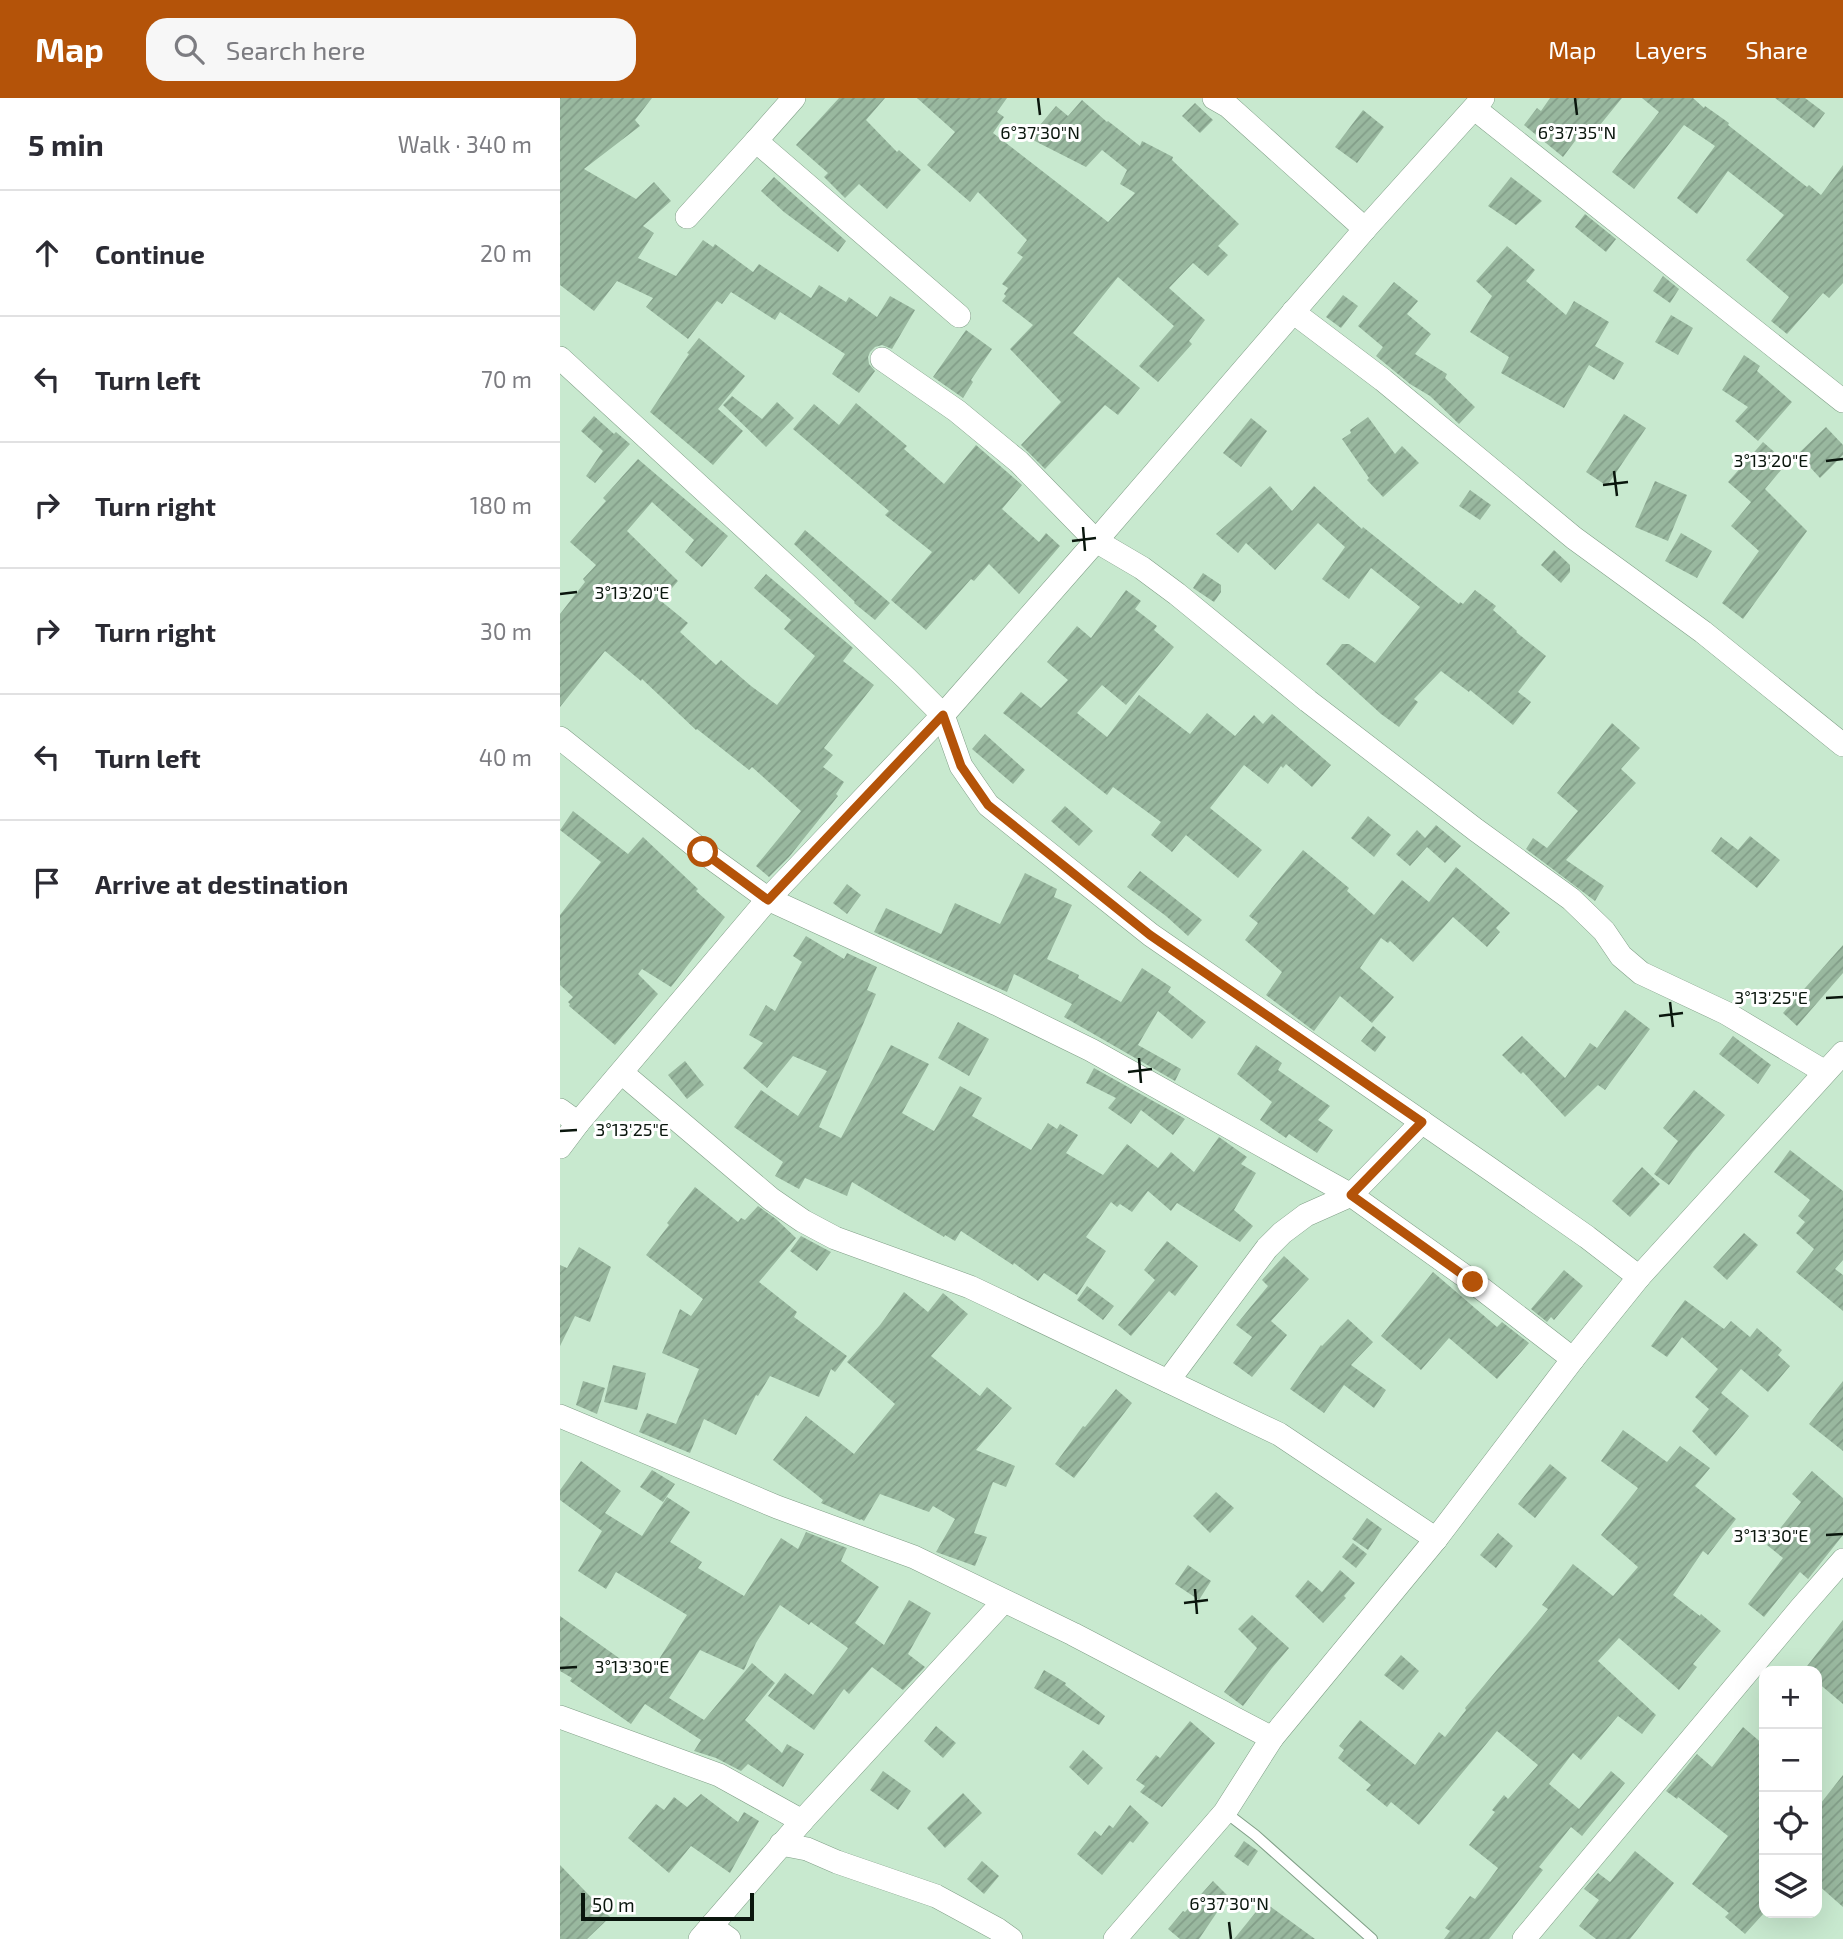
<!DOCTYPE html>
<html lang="en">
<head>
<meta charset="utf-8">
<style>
  :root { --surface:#fff; --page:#f7f7f7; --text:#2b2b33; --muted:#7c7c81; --line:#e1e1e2; --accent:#b45309 }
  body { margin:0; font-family:"Exo 2",sans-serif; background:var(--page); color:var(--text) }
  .controls { position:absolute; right:21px; bottom:21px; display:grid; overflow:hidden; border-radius:14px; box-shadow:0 7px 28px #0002 }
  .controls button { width:63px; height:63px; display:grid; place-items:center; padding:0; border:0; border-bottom:2px solid var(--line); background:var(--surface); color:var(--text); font:35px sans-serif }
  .scale { position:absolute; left:21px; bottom:18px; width:173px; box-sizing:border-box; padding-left:7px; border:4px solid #0a160d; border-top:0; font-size:19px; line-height:24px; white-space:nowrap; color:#0a160d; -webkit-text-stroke:5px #fff; paint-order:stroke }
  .stop { position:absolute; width:21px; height:21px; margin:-16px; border:5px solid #b45309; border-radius:50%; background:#fff }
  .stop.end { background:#b45309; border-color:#fff; box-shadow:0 2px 7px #0008 }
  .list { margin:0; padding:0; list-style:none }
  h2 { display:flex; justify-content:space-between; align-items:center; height:91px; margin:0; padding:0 28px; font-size:30px }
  h2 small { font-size:23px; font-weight:400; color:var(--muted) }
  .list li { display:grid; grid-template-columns:46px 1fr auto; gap:21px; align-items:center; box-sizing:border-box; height:126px; padding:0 28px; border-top:2px solid var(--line) }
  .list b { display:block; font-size:26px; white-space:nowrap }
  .list em { font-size:23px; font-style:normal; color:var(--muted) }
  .icon { flex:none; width:38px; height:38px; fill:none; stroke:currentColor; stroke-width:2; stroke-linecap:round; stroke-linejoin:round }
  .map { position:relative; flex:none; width:1283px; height:1841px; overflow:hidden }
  header { display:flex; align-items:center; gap:42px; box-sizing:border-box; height:98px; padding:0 35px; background:var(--accent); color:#fff }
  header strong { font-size:33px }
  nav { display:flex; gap:38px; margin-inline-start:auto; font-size:24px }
  .search { width:490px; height:63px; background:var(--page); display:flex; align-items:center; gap:18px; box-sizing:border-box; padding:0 24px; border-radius:21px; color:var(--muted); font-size:26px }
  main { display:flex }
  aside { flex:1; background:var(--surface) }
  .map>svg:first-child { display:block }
  .building { fill:url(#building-hatch) }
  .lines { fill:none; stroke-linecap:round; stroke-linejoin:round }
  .service-casing { stroke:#809f87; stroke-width:12 }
  .minor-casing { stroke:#809f87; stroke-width:24 }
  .service { stroke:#fff; stroke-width:10 }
  .minor { stroke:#fff; stroke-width:23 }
  .route { stroke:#b45309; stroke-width:9 }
  .ticks { fill:none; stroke:#0a160d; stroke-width:2.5 }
  .ticks-label { font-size:18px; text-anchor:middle; fill:#0a160d; stroke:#fff; stroke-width:6; stroke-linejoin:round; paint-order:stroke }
</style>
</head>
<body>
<header>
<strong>Map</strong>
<div class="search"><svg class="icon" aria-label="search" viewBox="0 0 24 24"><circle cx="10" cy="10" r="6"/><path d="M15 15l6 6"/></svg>Search here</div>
<nav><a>Map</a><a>Layers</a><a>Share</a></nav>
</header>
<main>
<aside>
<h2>5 min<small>Walk · 340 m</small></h2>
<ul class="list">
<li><svg class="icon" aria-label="ahead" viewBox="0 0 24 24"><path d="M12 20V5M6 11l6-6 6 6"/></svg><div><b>Continue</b></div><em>20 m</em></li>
<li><svg class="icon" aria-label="left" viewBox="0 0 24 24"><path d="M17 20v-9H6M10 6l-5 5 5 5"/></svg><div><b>Turn left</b></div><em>70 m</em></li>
<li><svg class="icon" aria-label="right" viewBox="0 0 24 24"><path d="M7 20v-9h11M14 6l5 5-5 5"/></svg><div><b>Turn right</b></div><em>180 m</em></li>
<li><svg class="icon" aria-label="right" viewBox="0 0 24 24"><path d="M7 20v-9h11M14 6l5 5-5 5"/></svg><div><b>Turn right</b></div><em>30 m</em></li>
<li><svg class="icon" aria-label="left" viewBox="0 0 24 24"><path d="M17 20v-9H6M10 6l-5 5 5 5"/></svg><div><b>Turn left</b></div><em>40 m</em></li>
<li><svg class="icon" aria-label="arrive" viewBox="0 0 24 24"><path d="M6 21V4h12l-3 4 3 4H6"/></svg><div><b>Arrive at destination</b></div></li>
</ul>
</aside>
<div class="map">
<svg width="1283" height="1841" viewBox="0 0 1283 1841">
  <defs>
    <pattern id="building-hatch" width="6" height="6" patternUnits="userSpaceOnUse" patternTransform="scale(1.75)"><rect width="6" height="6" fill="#99b89f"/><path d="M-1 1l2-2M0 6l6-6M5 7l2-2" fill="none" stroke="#829d88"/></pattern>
  </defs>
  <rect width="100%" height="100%" fill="#c8e9cf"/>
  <g class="building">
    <path d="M0,0H92L75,22L80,28L24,71L76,101L94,84L111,103L83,128L94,135L78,160L116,178L143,142L153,149L155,146L193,174L199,166L251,200L259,187L286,204L289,199L317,219L330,198L355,212L332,251L322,247L315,249L310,254L308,259L309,266L315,273L299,295L272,276L285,256L220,214L215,222L171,194L162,206L157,203L128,241L86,209L93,200L57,183L34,213L0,187Z"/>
    <path d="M279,0H325L306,22L337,54L339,52L361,72L327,111L299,86L285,100L264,79L268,75L236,47Z"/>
    <path d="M357,0H447L437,14L444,19L433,35L548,124L575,95L560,86L567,72L542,52L526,69L469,40L496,8L508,18L522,2L547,24L548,23L580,48L582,43L613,59L612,62L679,126L658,148L668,157L648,178L633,165L609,190L645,222L629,243L632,246L598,284L579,268L614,228L558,179L513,235L580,290L558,317L545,307L485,371L461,347L501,304L450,251L473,227L442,203L446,198L444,196L448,190L442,186L463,159L457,155L467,142L418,94L410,104L367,67L395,34Z"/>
    <path d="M990,0H1062L1031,38L1024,31L1003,59L964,27L977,10L981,13Z"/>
    <path d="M1082,0H1133L1144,10L1145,8L1169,25L1168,27L1247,89L1249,87L1261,97L1283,67V185L1269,200L1263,195L1227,236L1211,223L1229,199L1186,162L1224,117L1168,73L1137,116L1117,100L1155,48L1124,27L1074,91L1052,74L1099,14Z"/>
    <path d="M1215,0H1245L1265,15L1254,30Z"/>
    <path d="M635,5L653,22L640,35L622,18Z"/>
    <path d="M803,12L824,29L797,65L775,49Z"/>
    <path d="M214,79L286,143L278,154L224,114L201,93Z"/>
    <path d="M951,79L982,103L956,127L928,108Z"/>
    <path d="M1025,116L1056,141L1046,154L1015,129Z"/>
    <path d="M947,148L975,172L966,183L1006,217L1014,203L1049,224L1035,248L1064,265L1054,282L1029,267L1004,310L941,275L949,259L910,234L932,198L916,183Z"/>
    <path d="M1103,178L1119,191L1110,205L1093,193Z"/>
    <path d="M834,184L858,203L847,216L871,236L855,256L887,276L885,280L915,309L899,326L870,298L850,286L816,258L823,249L798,228Z"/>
    <path d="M783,197L798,208L781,230L766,219Z"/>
    <path d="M1111,217L1133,230L1118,257L1095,244Z"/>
    <path d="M406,232L432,251L411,282L413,284L403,300L373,279Z"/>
    <path d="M139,240L185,278L158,311L183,333L153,367L90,314L129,256L127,255Z"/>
    <path d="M1184,257L1200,268L1197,273L1232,304L1198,343L1175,323L1188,309L1162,292Z"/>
    <path d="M172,298L202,321L217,304L234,320L206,349L163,307Z"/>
    <path d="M296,305L347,348L344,351L384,386L416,347L462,387L442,411L479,444L486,435L500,448L459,496L429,466L414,483L411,481L366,532L331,502L372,454L325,417L329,413L233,331L254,306L279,327Z"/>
    <path d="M1064,316L1086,330L1047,388L1026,374Z"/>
    <path d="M34,318L54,336L56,334L70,346L35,385L26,378L43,353L21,333Z"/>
    <path d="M808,319L835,356L842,348L859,365L823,399L807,382L809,380L782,341L791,335L790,332Z"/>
    <path d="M691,320L707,333L681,369L663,355Z"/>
    <path d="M1266,329L1283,347V357L1260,380L1238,356Z"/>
    <path d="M1203,344L1227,365L1205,391L1247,433L1183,521L1162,505L1199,453L1171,428L1191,404L1168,384Z"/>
    <path d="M78,361L168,438L142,469L125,454L134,442L92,404L67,433L118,483L101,503L128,525L120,534L156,567L161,562L191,588L217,607L255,558L224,531L231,522L194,490L206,476L293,550L283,563L314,587L264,650L273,657L263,669L284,684L276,696L278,698L229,759L209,779L196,768L241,713L192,669L189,672L137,631L136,632L82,581L81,583L45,553L0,609V516L25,484L23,481L36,467L10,444L46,403L43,400Z"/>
    <path d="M1095,383L1127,397L1108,443L1075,429Z"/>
    <path d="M710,388L732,413L754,388L802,431L803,429L899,506L900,504L903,506L915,492L936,508L933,512L957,533L956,534L986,558L958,594L971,604L953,627L910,592L909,594L881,573L854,601L858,604L839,629L821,616L766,566L782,546H789L815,565L860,509L811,470L789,501L762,481L785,449L758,425L715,472L686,445L678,455L656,436Z"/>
    <path d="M910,392L931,407L920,422L899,408Z"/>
    <path d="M245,432L330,505L315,522L294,505L295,504L234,446Z"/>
    <path d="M1121,435L1152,453L1137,480L1105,463Z"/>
    <path d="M994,452L1010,467V474L1001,485L981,467Z"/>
    <path d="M643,475L661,487V494L654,504L633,490Z"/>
    <path d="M566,492L581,503L575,511L597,528L594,532L614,549L566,607L542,587L517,615L547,639L579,597L630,636L647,615L675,638L694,617L703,626L712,616L771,667L752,689L726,666L723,670L721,668L708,686L684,667L650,710L702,752L678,780L626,737L612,754L591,737L601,724L553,689L547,697L443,615L461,594L481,610L508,582L487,564L517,528L531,540Z"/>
    <path d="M1052,625L1080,650L1061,671L1076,685L1006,762L1044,788L1035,803L966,751L973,740L987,750L1018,713L997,695Z"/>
    <path d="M425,636L465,672L453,686L412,651Z"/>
    <path d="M505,708L533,733L519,748L491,723Z"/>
    <path d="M13,713L68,756L83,739L138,791L136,793L165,819L111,889L82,871L78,876L98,896L55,947L9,908L10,906L8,904L13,899L0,887V817L41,764L0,732Z"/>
    <path d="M808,718L831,737L814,759L791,740Z"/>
    <path d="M876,727L901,748L885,765L867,749L850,768L836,756L857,732L865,740Z"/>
    <path d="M1190,738L1220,762L1197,790L1151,753L1161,739L1178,752Z"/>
    <path d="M743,752L789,790L787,793L814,817L842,782L869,804L896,769L950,815L936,830L940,834L927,849L893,819L853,864L830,843L828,845L821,840L800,870L834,899L812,925L780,898L754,933L706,897L722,874L685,842L698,825L689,818Z"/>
    <path d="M580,773L642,822L628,838L606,818L567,789Z"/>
    <path d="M465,775L497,791L494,799L512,807L487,861L519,877L518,880L561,904L582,870L611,889L608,894L646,924L632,941L598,913L578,947L621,971L615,983L504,919L512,906L454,876L447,894L314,834L326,810L381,836L395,805L440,826Z"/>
    <path d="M287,786L301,797L287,816L273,805Z"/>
    <path d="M246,838L284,861L287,855L317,869L307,892L316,896L259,1029L281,1040L331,947L369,966L342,1015L374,1033L400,988L422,1000L412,1018L471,1052L488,1025L497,1031L500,1026L518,1037L506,1055L543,1077L567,1046L598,1070L611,1054L634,1074L659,1039L687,1059L681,1066L696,1075L674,1112L693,1128L680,1144L617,1105L611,1113L588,1093L572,1114L560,1106L557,1109L551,1104L526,1139L546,1153L517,1197L484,1175L478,1183L454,1165L453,1167L401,1133L395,1143L385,1137L384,1139L292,1084L287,1098L245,1080L239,1091L215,1078L223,1064L174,1029L201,992L238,1018L267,973L233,958L207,990L183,970L203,945L189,937L206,907L215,913L242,864L233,858Z"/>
    <path d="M1283,847V875L1237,928L1223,915Z"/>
    <path d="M1065,912L1090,931L1045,992L1038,987L1005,1019L963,974L961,976L942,957L962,938L1005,980L1030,945L1037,950Z"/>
    <path d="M398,924L429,941L409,978L378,960Z"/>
    <path d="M813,928L826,939L815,954L801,943Z"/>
    <path d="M1173,938L1211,967L1198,986L1159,956Z"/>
    <path d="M696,947L722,965L718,972L770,1008L758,1022L773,1032L757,1055L729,1036L726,1040L700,1022L712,1004L677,976Z"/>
    <path d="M125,963L144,987L127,1001L108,977Z"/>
    <path d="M534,970L620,1018L625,1021L613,1037L581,1012L571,1026L548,1010L556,1000L526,985Z"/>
    <path d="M1134,992L1165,1017L1133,1054L1109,1087L1094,1076L1118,1043L1103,1030Z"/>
    <path d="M1230,1052L1283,1093V1162L1275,1171L1283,1177V1213L1236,1174L1254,1151L1236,1135L1245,1124L1238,1118L1250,1102L1214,1074Z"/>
    <path d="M1082,1069L1100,1086L1070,1119L1052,1103Z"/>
    <path d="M135,1089L178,1124L181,1120L185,1122L198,1108L216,1121L236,1140L199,1184L237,1214L234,1219L287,1258L275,1274L271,1271L259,1299L210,1278L198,1298L196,1297L176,1337L144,1321L130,1355L79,1334L87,1315L116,1326L139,1271L102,1255L120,1211L131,1218L143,1201L86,1157L109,1127L107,1125Z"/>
    <path d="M1184,1135L1198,1147L1167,1182L1153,1169Z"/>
    <path d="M241,1138L271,1154L257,1173L230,1153Z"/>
    <path d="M607,1143L638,1168L615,1198L609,1193L571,1238L558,1227L595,1182L584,1172Z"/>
    <path d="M19,1149L51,1169L30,1224L15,1218L0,1248V1167L7,1170Z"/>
    <path d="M724,1158L749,1181L711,1223L727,1237L692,1279L673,1265L692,1239L676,1227L708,1188L702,1182Z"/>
    <path d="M1004,1172L1023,1188L994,1222L991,1219L987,1224L971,1211Z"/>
    <path d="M873,1174L937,1229L942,1224L969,1245L937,1281L889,1240L861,1272L821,1238Z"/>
    <path d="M527,1188L554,1208L543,1222L517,1202Z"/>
    <path d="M344,1194L368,1214L383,1195L408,1216L371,1258L420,1298L427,1289L452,1310L416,1352L455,1368L446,1389L433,1384L414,1435L427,1439L415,1468L376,1454L395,1421L373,1408L369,1414L320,1396L304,1423L301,1421L300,1422L261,1405L263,1402L213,1362L246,1318L294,1356L335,1306L287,1264L320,1227Z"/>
    <path d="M1125,1202L1164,1231L1171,1223L1190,1239L1197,1230L1222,1252L1218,1257L1230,1268L1208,1294L1181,1271L1161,1295L1189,1318L1156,1358L1132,1333L1149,1311L1135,1299L1158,1271L1122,1239L1107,1259L1091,1248Z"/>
    <path d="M788,1221L813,1244L791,1267L826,1292L814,1310L784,1287L764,1315L730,1291L761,1247L762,1248Z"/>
    <path d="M53,1267L86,1275L77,1312L44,1304Z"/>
    <path d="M23,1283L45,1290L37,1316L16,1307Z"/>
    <path d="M1283,1283V1353L1249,1326Z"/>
    <path d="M556,1291L572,1305L514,1380L495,1366L523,1328L525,1329Z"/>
    <path d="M1063,1332L1107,1364L1120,1348L1150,1370L1135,1388L1176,1421L1148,1457L1143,1453L1113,1497L1140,1518L1141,1516L1161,1533L1133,1566L1137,1569L1119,1592L1059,1540L1038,1563L1096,1617L1082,1636L1058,1618L1021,1662L1013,1655L989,1686L1019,1711L1051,1673L1065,1685L1022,1738L1011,1729L979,1769L983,1772L929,1841H884L890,1833L885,1830L910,1798L915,1801L938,1770L909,1747L935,1714L932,1712L944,1697L948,1701L978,1667L937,1633L859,1727L831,1704L827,1709L806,1692L811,1687L778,1660L784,1652L779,1648L800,1622L855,1667L879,1634L885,1639L906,1612L905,1610L988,1511L982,1507L1013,1466L1053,1498L1078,1469L1041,1437L1078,1390L1041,1363Z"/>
    <path d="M21,1363L61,1393L45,1415L82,1438L107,1399L130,1414L110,1444L142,1464L138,1470L184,1498L221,1440L238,1451L246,1434L287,1450L281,1463L319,1489L295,1525L324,1547L349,1502L371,1515L348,1556L365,1569L343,1592L312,1569L289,1596L284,1591L254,1632L208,1598L225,1575L253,1597L288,1550L251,1524L249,1527L220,1507L196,1545L184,1572L140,1552L109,1600L144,1622L192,1565L215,1585L185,1622L222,1655L227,1646L244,1656L223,1689L188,1666L181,1673L156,1660L134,1653L141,1642L85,1606L71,1626L10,1583L12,1580L0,1573V1518L87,1580L127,1517L56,1474L46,1491L18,1473L42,1433L0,1402V1392Z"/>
    <path d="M990,1366L1007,1380L975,1420L958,1406Z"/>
    <path d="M92,1372L115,1386L103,1404L80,1389Z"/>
    <path d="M1252,1373L1283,1400V1437L1248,1481L1240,1474L1204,1519L1188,1506L1223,1460L1207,1447L1241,1404L1232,1396Z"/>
    <path d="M656,1394L674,1410L650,1435L633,1418Z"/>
    <path d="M807,1420L822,1431L808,1452L792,1441Z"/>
    <path d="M938,1435L953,1448L936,1470L920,1457Z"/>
    <path d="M793,1445L807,1456L796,1470L782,1459Z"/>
    <path d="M628,1467L651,1483L639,1502L615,1486Z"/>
    <path d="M780,1472L795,1485L784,1498L786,1500L763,1525L735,1498L748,1482L762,1494Z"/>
    <path d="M692,1517L729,1550L712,1570L683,1608L664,1594L697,1550L678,1531Z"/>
    <path d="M1283,1522V1606L1257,1584V1573L1244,1572Z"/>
    <path d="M841,1557L859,1573L843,1592L824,1577Z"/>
    <path d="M484,1572L506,1585L505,1587L545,1618L539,1627L474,1590Z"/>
    <path d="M630,1623L655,1645L602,1709L580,1694L585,1688L576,1682L596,1657L600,1660Z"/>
    <path d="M376,1628L396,1645L383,1660L364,1643Z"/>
    <path d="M1183,1629L1204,1647V1815L1185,1836L1165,1819L1169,1815L1132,1786L1168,1738L1118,1699L1117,1701L1106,1693L1137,1656L1152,1669Z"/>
    <path d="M523,1652L543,1670L528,1687L509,1669Z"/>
    <path d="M323,1673L351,1693L338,1712L310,1692Z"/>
    <path d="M1283,1677V1809L1257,1786V1710Z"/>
    <path d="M403,1695L422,1715L385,1750L367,1730Z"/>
    <path d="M141,1696L178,1724L184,1714L199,1723L170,1775L131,1748L109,1775L68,1740L96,1706L104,1712L114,1699L127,1709Z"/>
    <path d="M570,1707L589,1725L573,1745L570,1743L542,1777L517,1756L535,1733L541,1738L549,1727L553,1730Z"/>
    <path d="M684,1743L698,1753L688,1768L674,1758Z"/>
    <path d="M1075,1753L1114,1785L1070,1841H1036L1019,1828L1039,1802L1024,1791L1038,1775L1050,1784Z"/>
    <path d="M422,1763L439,1778L424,1796L407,1781Z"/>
    <path d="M0,1767L50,1819L27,1841H0Z"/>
    <path d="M653,1783L668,1798L639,1841H620L608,1831L623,1813L625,1814Z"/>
    <path d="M704,1804L755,1841H674Z"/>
  </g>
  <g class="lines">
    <defs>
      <path id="service" d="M665,1714L695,1737L812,1841"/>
      <g id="minor">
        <path d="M234,0L196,43L399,218"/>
        <path d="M654,0L668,8L805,131"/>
        <path d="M915,11L1283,303"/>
        <path d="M127,119L196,43"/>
        <path d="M733,214L823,282L1014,440L1143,534L1283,647"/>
        <path d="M0,260L246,486L346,580L383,617L401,668L428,707L591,837L930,1071L1027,1139L1079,1179"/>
        <path d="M322,261L397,313L459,364L536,443L582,470L617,496L748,603L916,732L1011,801L1044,833L1061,858L1081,875L1166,915L1265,974"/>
        <path d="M0,640L143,754L208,801L437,906L531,952L755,1077L791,1097L913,1184L1013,1261"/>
        <path d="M62,975L211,1101L243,1123L275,1140L410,1189L719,1336L876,1441"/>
        <path d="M0,1012L18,1025"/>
        <path d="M0,1049L18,1025L208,801L383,617L536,443L805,131L923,0"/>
        <path d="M608,1283L707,1150L722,1135L746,1117L791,1097L862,1024"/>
        <path d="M0,1318L217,1409L354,1459L513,1536L712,1640"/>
        <path d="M0,1619L159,1677L242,1723"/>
        <path d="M221,1746L247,1751L277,1764L376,1798L437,1831L451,1841"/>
        <path d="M151,1828L169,1841"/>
        <path d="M140,1841L242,1723L444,1503"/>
        <path d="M555,1841L665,1714L712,1640L876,1441L1013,1261L1079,1179L1283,955"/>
        <path d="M964,1841L1241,1510L1283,1462"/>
      </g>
    </defs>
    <use href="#service" class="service-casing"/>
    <use href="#minor" class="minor-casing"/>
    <use href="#service" class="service"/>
    <use href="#minor" class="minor"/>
  </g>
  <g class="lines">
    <path class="route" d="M143,754L208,802L383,617L401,668L428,707L590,837L862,1024L791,1097L913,1184"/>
  </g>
  <path class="ticks" d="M478,0L480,17M1015,0L1017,17M1266,363L1283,361M1054,373L1057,398M1043,387L1068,384M523,429L525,453M512,443L536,440M0,496L17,494M1266,900L1283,899M1110,904L1113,929M1099,918L1123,915M579,960L581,985M568,974L592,971M0,1033L17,1032M1266,1437L1283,1436M635,1491L637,1516M624,1505L648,1502M0,1570L17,1569M669,1824L671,1841"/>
  <g class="ticks-label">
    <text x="480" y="41">6°37'30"N</text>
    <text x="1017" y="41">6°37'35"N</text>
    <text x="1211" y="369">3°13'20"E</text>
    <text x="72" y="501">3°13'20"E</text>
    <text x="1211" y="906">3°13'25"E</text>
    <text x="72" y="1038">3°13'25"E</text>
    <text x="1211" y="1444">3°13'30"E</text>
    <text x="72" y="1575">3°13'30"E</text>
    <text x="669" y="1812">6°37'30"N</text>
  </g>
</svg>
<div class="controls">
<button>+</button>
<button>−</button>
<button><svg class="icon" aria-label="locate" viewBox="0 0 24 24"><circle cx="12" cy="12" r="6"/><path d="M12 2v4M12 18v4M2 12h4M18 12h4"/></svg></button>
<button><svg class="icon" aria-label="layers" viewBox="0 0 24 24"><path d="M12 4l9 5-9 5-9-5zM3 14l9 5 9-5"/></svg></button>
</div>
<div class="scale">50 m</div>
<div class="stop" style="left:143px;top:754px"></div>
<div class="stop end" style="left:913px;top:1184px"></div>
</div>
</main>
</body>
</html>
